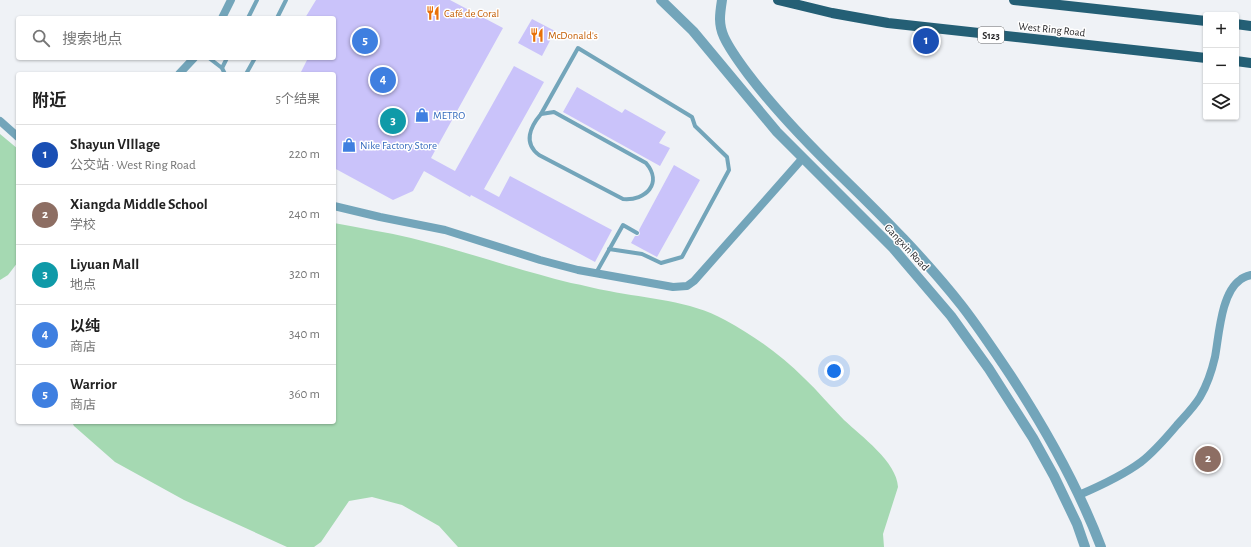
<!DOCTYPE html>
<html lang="zh">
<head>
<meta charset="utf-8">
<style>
  :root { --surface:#fff; --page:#f2f2f2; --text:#222; --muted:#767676; --line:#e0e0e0; --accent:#d93025 }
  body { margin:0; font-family:"Alegreya Sans","Noto Sans SC",sans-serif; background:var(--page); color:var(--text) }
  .controls { position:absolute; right:12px; top:12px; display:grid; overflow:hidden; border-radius:4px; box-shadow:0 1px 3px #0004 }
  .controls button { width:36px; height:36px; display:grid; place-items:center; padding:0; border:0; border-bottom:1px solid var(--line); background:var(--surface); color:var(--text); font:20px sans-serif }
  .you { position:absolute; left:834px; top:371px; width:14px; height:14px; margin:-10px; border:3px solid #fff; border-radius:50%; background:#1a73e8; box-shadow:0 0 0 6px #1a73e833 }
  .badge { display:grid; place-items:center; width:26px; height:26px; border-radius:50%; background:var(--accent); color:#fff; font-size:13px; font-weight:700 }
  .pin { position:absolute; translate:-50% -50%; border:2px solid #fff; box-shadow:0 1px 4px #0006 }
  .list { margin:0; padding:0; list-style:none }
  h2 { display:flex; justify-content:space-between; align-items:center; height:52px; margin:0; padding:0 16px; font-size:17px }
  h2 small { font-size:13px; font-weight:400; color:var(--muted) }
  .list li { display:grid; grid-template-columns:26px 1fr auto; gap:12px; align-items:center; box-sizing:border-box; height:60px; padding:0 16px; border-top:1px solid var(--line) }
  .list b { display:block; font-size:15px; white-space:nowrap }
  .list p { margin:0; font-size:13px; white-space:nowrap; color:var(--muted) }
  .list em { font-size:13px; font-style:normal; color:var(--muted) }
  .icon { flex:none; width:22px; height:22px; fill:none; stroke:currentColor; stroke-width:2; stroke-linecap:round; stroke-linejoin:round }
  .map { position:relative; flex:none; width:1251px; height:547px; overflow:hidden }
  .search { position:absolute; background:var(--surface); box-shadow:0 1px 3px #0004; left:16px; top:16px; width:320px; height:44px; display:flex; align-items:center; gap:10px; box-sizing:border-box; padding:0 14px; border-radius:4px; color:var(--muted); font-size:15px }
  .panel { position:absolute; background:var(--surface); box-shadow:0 1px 3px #0004; left:16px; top:72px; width:320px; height:352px; border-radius:4px }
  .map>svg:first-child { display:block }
  .green { fill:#a5d9b2 }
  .building { fill:#cac3fa }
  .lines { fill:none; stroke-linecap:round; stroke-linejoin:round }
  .service { stroke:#73a5ba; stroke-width:4 }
  .minor { stroke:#73a5ba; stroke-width:8 }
  .tertiary { stroke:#73a5ba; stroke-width:10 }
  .primary { stroke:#245f75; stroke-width:10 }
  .labels { text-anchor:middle; stroke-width:3; stroke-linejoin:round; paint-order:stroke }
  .shield { fill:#fff; stroke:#69696b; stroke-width:1 }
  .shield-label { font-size:10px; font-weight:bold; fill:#29292b }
  .food-label { font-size:11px; fill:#c56008; stroke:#fff; text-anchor:start }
  .street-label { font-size:11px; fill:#29292b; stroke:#fff }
  .shop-label { font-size:11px; fill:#366cbe; stroke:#fff; text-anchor:start }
</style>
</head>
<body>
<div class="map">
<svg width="1251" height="547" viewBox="0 0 1251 547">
  <rect width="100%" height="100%" fill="#eff2f6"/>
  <g class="green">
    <path d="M0,134L18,149V262L8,275L0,280Z"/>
    <path d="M334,223C359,228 386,232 411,238C465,251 517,270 571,283C583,285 596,289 609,291C648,299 689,300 725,320C753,335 781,355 804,378C818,391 830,406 844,420C861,436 897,462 898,487L883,534L884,547H458L439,526L402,505L372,497L349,501L321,542L314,547H287L184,500L115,462L74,426L72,422H334Z"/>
  </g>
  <g class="building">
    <path d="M316,0H450L503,28L431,158L455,171L514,66L544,82L484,189L499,197L510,176L612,230L595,262L471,195L470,197L424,171L413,191L393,200L334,168V74H300L308,58H334V18H305Z"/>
    <path d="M532,19L555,31L542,56L518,43Z"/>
    <path d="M577,87L622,113L625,109L666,132L659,143L670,148L660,166L563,112Z"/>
    <path d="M674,165L700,180L657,257L631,243L635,236H638L640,234L639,230Z"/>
  </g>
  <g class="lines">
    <g class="service">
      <path d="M248,18L257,0"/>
      <path d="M277,18L286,0"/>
      <path d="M209,58L222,68L225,74"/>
      <path d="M222,68L227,58"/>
      <path d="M246,74L255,58"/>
      <path d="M554,112L646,163C663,183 646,201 623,199L539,155C523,143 530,127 541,114Z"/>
      <path d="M541,114L578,48L692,117L695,126L727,157L729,170L682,257L661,263L642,254L609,249"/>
      <path d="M596,273L623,225L637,233"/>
    </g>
    <g class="minor">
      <path d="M222,18L231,0"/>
      <path d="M179,74L194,58"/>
      <path d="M0,121L18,137"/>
      <path d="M334,206L380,217L445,230L540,260L578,270L673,287L687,286L694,281L802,159"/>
      <path d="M1079,495C1100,486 1122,476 1141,462C1154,452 1166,438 1177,425C1185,416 1194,407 1200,397C1207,385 1212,370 1215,357C1219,336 1221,293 1240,280C1243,277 1247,276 1251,275"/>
    </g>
    <g class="tertiary">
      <path d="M661,0L693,31L777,132L893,248L951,316L989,369L1033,438L1054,476L1077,524L1085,547"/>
      <path d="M722,0C720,13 718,24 724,37C730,50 739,62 748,74C776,111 808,144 842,177C884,218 925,259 962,306C979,328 995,352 1011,376C1046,430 1078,486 1101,547"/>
    </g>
    <g class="primary">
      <path d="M778,0L832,13L888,23L1206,58"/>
      <path d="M1014,0L1206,21"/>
      <path d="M1236,24L1251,26"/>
      <path d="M1236,61L1251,63"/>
    </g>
  </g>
  <defs>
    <symbol id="restaurant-bare" viewBox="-9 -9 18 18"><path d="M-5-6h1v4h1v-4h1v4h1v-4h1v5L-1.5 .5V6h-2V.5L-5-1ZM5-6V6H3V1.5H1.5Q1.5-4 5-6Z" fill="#e8710a" stroke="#fff" stroke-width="2.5" paint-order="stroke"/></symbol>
    <symbol id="shop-bare" viewBox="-9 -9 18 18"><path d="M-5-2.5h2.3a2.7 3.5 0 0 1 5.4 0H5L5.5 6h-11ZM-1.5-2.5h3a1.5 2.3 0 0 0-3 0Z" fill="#3f7fe0" stroke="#fff" stroke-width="2.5" paint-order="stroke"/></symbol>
  </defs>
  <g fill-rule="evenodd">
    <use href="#restaurant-bare" x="423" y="3" width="20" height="20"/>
    <use href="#restaurant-bare" x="527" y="25" width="20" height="20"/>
    <use href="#shop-bare" x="412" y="105" width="20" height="20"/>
    <use href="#shop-bare" x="339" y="135" width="20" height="20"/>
  </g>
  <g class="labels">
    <rect class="shield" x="978" y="27" width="26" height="16" rx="3"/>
    <g class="shield-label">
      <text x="991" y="39">S123</text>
    </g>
    <g class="food-label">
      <text x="444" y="17">Café de Coral</text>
      <text x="548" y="39">McDonald's</text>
    </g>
    <g class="street-label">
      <text transform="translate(1052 29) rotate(6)" y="4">West Ring Road</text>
      <text transform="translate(907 247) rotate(47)" y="4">Gangxin Road</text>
    </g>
    <g class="shop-label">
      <text x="433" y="119">METRO</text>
      <text x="360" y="149">Nike Factory Store</text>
    </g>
  </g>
</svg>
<div class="controls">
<button>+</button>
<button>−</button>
<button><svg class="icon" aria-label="layers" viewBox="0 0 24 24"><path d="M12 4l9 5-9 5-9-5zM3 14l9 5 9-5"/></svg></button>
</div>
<div class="you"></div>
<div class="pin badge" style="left:926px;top:41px;background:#1a4fb4">1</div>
<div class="pin badge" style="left:1208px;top:459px;background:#8d6e63">2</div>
<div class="pin badge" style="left:393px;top:121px;background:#0f9aa8">3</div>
<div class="pin badge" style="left:383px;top:80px;background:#3f7fe0">4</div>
<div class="pin badge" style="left:365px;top:41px;background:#3f7fe0">5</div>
<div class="search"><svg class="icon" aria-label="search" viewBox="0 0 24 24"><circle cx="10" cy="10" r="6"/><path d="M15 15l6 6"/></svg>搜索地点</div>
<section class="panel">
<h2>附近<small>5个结果</small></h2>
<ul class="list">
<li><span class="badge" style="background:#1a4fb4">1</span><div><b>Shayun VIllage</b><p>公交站 · West Ring Road</p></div><em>220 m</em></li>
<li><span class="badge" style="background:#8d6e63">2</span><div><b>Xiangda Middle School</b><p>学校</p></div><em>240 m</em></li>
<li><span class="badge" style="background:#0f9aa8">3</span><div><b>Liyuan Mall</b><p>地点</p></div><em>320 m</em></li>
<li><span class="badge" style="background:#3f7fe0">4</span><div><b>以纯</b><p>商店</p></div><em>340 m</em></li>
<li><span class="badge" style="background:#3f7fe0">5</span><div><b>Warrior</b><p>商店</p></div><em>360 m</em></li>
</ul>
</section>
</div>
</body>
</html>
